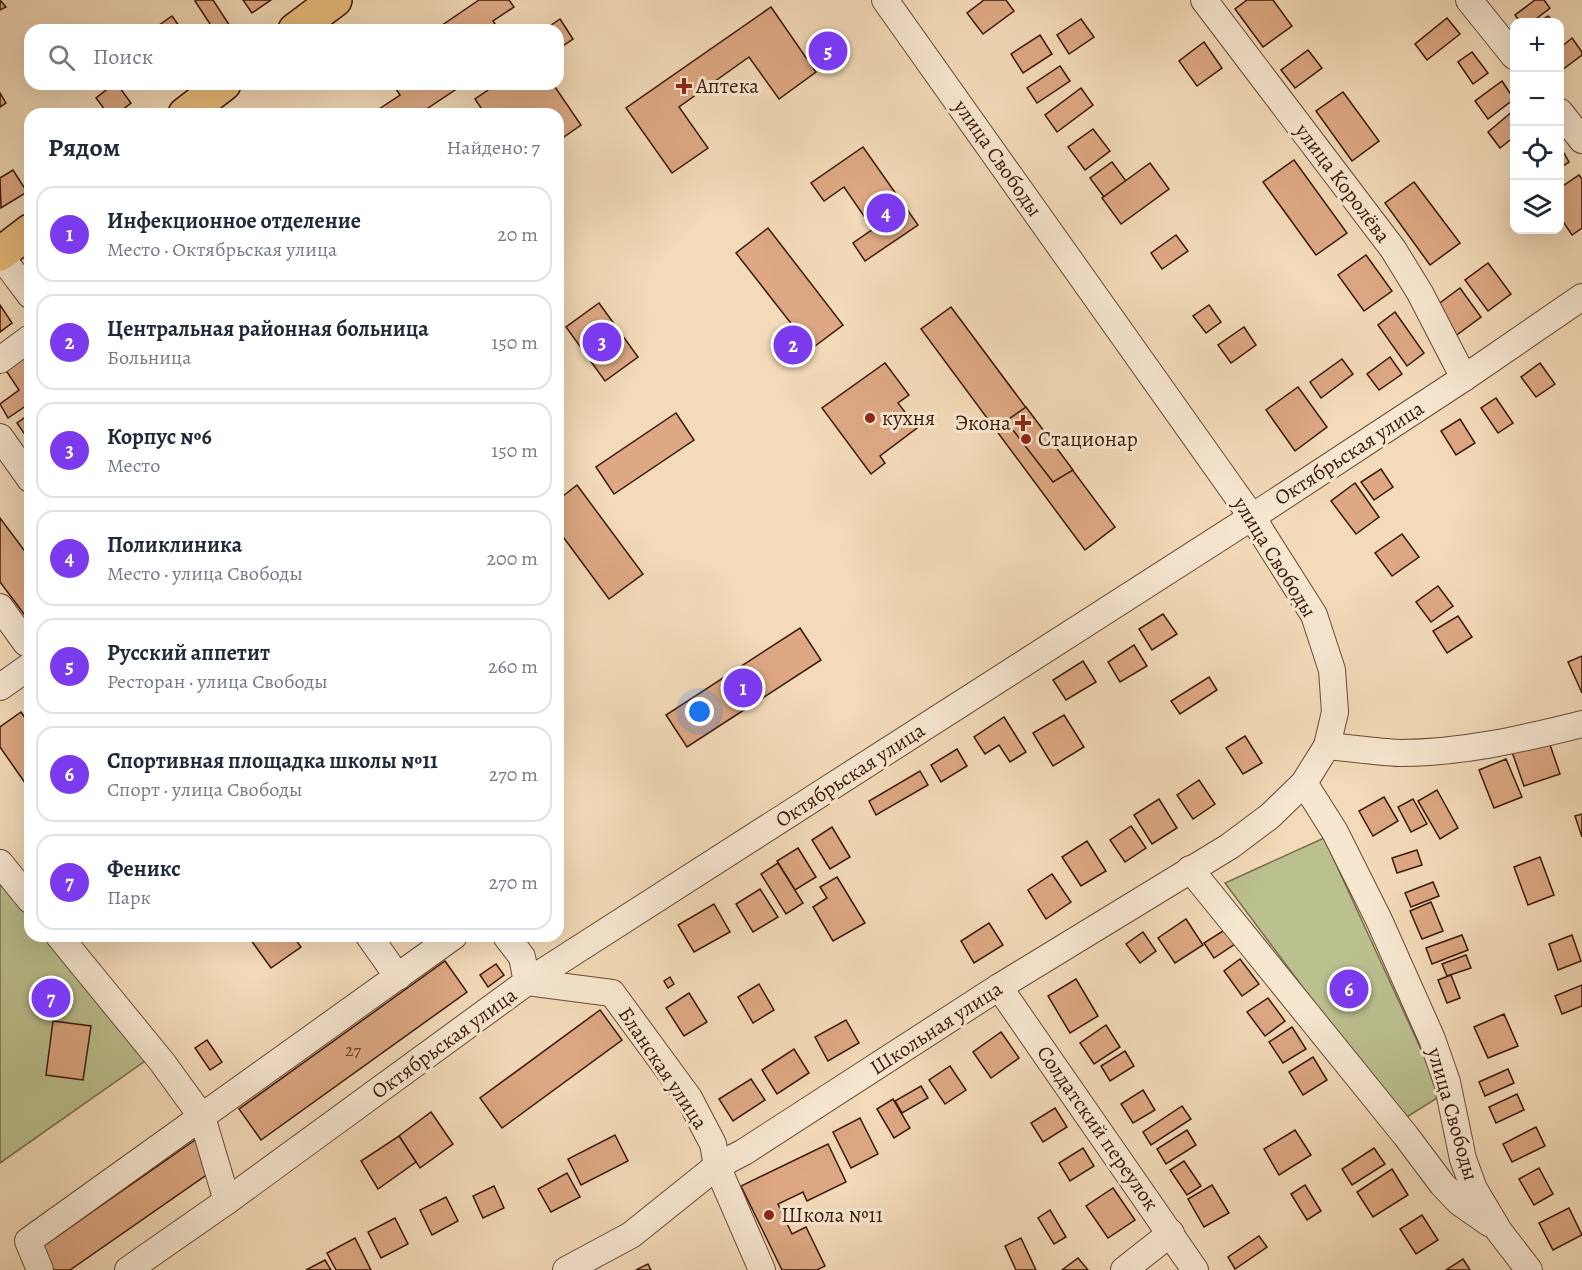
<!DOCTYPE html>
<html lang="ru">
<head>
<meta charset="utf-8">
<style>
  :root { --surface:#fff; --page:#f6f6f7; --text:#1f2937; --muted:#747a83; --line:#e0e1e3; --accent:#7c3aed }
  body { margin:0; font-family:Alegreya,serif; background:var(--page); color:var(--text) }
  .controls { position:absolute; right:18px; top:18px; display:grid; overflow:hidden; border-radius:12px; box-shadow:0 6px 24px #0002 }
  .controls button { width:54px; height:54px; display:grid; place-items:center; padding:0; border:0; border-bottom:2px solid var(--line); background:var(--surface); color:var(--text); font:30px sans-serif }
  .you { position:absolute; left:700px; top:712px; width:21px; height:21px; margin:-15px; border:4px solid #fff; border-radius:50%; background:#1a73e8; box-shadow:0 0 0 9px #1a73e833 }
  .badge { display:grid; place-items:center; width:39px; height:39px; border-radius:50%; background:var(--accent); color:#fff; font-size:20px; font-weight:700 }
  .pin { position:absolute; translate:-50% -50%; border:3px solid #fff; box-shadow:0 2px 6px #0006 }
  .list { margin:0; padding:0; list-style:none }
  h2 { display:flex; justify-content:space-between; align-items:center; height:78px; margin:0; padding:0 24px; font-size:26px }
  h2 small { font-size:20px; font-weight:400; color:var(--muted) }
  .list li { display:grid; grid-template-columns:39px 1fr auto; gap:18px; align-items:center; box-sizing:border-box; height:96px; margin:0 12px 12px; padding:0 12px; border:2px solid var(--line); border-radius:18px }
  .list b { display:block; font-size:22px; white-space:nowrap }
  .list p { margin:0; font-size:20px; white-space:nowrap; color:var(--muted) }
  .list em { font-size:20px; font-style:normal; color:var(--muted) }
  .icon { flex:none; width:33px; height:33px; fill:none; stroke:currentColor; stroke-width:2; stroke-linecap:round; stroke-linejoin:round }
  .map { position:relative; flex:none; width:1582px; height:1270px; overflow:hidden }
  .search { position:absolute; background:var(--surface); box-shadow:0 6px 24px #0002; left:24px; top:24px; width:540px; height:66px; display:flex; align-items:center; gap:15px; box-sizing:border-box; padding:0 21px; border-radius:18px; color:var(--muted); font-size:22px }
  .panel { position:absolute; background:var(--surface); box-shadow:0 6px 24px #0002; left:24px; top:108px; width:540px; height:834px; border-radius:18px }
  .map>svg:first-child { display:block }
  .green { fill:#bbc08f; stroke:#7a6c4c; stroke-width:1.5 }
  .building { fill:#dda883; stroke:#3a1909; stroke-width:1.5 }
  .lines { fill:none; stroke-linecap:round; stroke-linejoin:round }
  .minor-casing { stroke:#684935; stroke-width:28 }
  .highway-casing { stroke:#3a1909; stroke-width:36 }
  .minor { stroke:#f7e7d1; stroke-width:26 }
  .highway { stroke:#eabd7c; stroke-width:33 }
  .poi-dot { fill:#8f2418; stroke:#f7e7d1; stroke-width:2 }
  .labels { text-anchor:middle; stroke-width:6; stroke-linejoin:round; paint-order:stroke }
  .number-label { font-size:18px; fill:#633d28 }
  .poi-label { font-size:21px; fill:#3a1909; stroke:#f7e7d1; text-anchor:start }
  .street-label { font-size:21px; fill:#3a1909; stroke:#f7e7d1 }
</style>
</head>
<body>
<div class="map">
<svg width="1582" height="1270" viewBox="0 0 1582 1270">
  <rect width="100%" height="100%" fill="#f3dab8"/>
  <filter id="stains"><feTurbulence type="fractalNoise" baseFrequency=".00333" numOctaves="4"/><feColorMatrix values="0 0 0 0 .2 0 0 0 0 .09 0 0 0 0 .02 0 0 0 .5 -.17"/></filter>
  <radialGradient id="worn" r=".72"><stop offset=".6" stop-color="#630" stop-opacity="0"/><stop offset="1" stop-color="#630" stop-opacity=".3"/></radialGradient>
  <g class="green">
    <path d="M1324,838L1442,1095L1402,1120L1225,883Z"/>
    <path d="M0,850L30,894V936H59L145,1061L0,1163Z"/>
  </g>
  <g class="building">
    <path d="M0,0L6,7L0,10Z"/>
    <path d="M196,0H213L232,29L214,30L195,1Z"/>
    <path d="M243,0H271L252,13Z"/>
    <path d="M479,0H509L514,7L493,21L499,30H435Z"/>
    <path d="M984,0H1006L1014,11L983,34L967,13Z"/>
    <path d="M1247,0H1273L1292,26L1263,47L1235,9Z"/>
    <path d="M1535,0H1544L1550,8L1532,22H1520L1515,15Z"/>
    <path d="M771,7L816,72L779,99L749,57L679,107L708,148L672,173L626,108Z"/>
    <path d="M172,16L182,30H152Z"/>
    <path d="M1548,16L1554,22H1539Z"/>
    <path d="M1447,18L1460,34L1427,60L1415,44Z"/>
    <path d="M560,19L573,39L558,49V30H544Z"/>
    <path d="M1081,19L1094,37L1069,54L1057,35Z"/>
    <path d="M1040,35L1052,54L1023,73L1011,54Z"/>
    <path d="M1572,38L1582,52V55L1562,70L1560,67V48Z"/>
    <path d="M1204,42L1222,68L1197,86L1179,61Z"/>
    <path d="M1308,50L1322,68L1295,88L1281,70Z"/>
    <path d="M1472,52L1488,73L1473,84L1458,62Z"/>
    <path d="M1060,66L1070,81L1037,103L1027,88Z"/>
    <path d="M1502,81L1514,99L1488,119L1475,101Z"/>
    <path d="M114,84H117L131,103L117,114H108L96,98Z"/>
    <path d="M393,84H464L419,114H374L373,113L400,95Z"/>
    <path d="M484,84H553L581,125L558,141V114H485L475,99L488,90Z"/>
    <path d="M1081,88L1093,105L1057,132L1045,115Z"/>
    <path d="M1343,92L1379,141L1352,161L1316,111Z"/>
    <path d="M0,93L6,103L0,107Z"/>
    <path d="M1514,110V137L1500,148L1488,132Z"/>
    <path d="M1093,129L1110,151L1085,170L1068,147Z"/>
    <path d="M1560,146L1569,162L1560,168Z"/>
    <path d="M863,147L918,225L865,261L853,243L873,229L844,187L824,201L811,183Z"/>
    <path d="M1294,160L1347,233L1316,255L1263,182Z"/>
    <path d="M1112,162L1126,181L1104,197L1090,178Z"/>
    <path d="M1150,163L1169,189L1121,224L1102,198Z"/>
    <path d="M13,170L27,192L1,208L0,178Z"/>
    <path d="M1579,175L1582,179V228L1572,235L1560,217V188Z"/>
    <path d="M1414,182L1460,243L1430,265L1385,203Z"/>
    <path d="M768,228L843,325L811,349L736,253Z"/>
    <path d="M1176,235L1188,251L1162,269L1151,253Z"/>
    <path d="M1366,255L1392,291L1364,311L1338,275Z"/>
    <path d="M1488,263L1511,294L1488,311L1465,280Z"/>
    <path d="M1460,288L1481,317L1450,340L1429,311Z"/>
    <path d="M599,303L638,357L605,381L566,327Z"/>
    <path d="M0,305L12,323L0,332Z"/>
    <path d="M1209,305L1221,322L1206,333L1193,316Z"/>
    <path d="M951,307L1115,527L1085,550L921,329Z"/>
    <path d="M1395,312L1424,353L1407,366L1378,325Z"/>
    <path d="M1244,327L1256,345L1231,363L1218,345Z"/>
    <path d="M30,347V403L8,418L0,404L19,390L3,366Z"/>
    <path d="M1390,357L1402,374L1379,390L1367,374Z"/>
    <path d="M1342,359L1353,374L1321,398L1310,382Z"/>
    <path d="M885,363L909,395L898,403L917,428L880,456L885,463L871,474L822,408Z"/>
    <path d="M1540,363L1555,384L1536,397L1521,377Z"/>
    <path d="M1298,387L1327,427L1295,451L1266,410Z"/>
    <path d="M1496,398L1513,423L1498,433L1481,408Z"/>
    <path d="M1026,407L1073,470L1053,482L1006,421Z"/>
    <path d="M676,413L694,440L614,494L596,467Z"/>
    <path d="M30,414V442L17,423Z"/>
    <path d="M1460,419L1475,443L1456,455L1441,431Z"/>
    <path d="M1381,469L1393,487L1374,500L1361,482Z"/>
    <path d="M1355,483L1379,517L1356,534L1331,501Z"/>
    <path d="M577,485L643,574L609,599L558,530V500Z"/>
    <path d="M0,518L30,558V622L0,582Z"/>
    <path d="M1402,534L1419,557L1392,576L1375,553Z"/>
    <path d="M1438,586L1453,606L1431,622L1416,602Z"/>
    <path d="M1163,614L1177,634L1152,650L1139,629Z"/>
    <path d="M1458,616L1472,637L1447,653L1433,631Z"/>
    <path d="M800,628L821,660L687,747L666,715Z"/>
    <path d="M1134,645L1147,666L1120,682L1108,662Z"/>
    <path d="M1582,656V693L1568,662Z"/>
    <path d="M1083,661L1096,682L1066,700L1053,680Z"/>
    <path d="M1209,677L1217,690L1180,714L1171,701Z"/>
    <path d="M21,712L30,725V790L0,747V727Z"/>
    <path d="M1064,715L1084,747L1053,766L1033,733Z"/>
    <path d="M1004,717L1026,752L1010,762L999,745L985,754L974,737Z"/>
    <path d="M1245,736L1262,763L1243,774L1226,748Z"/>
    <path d="M1547,736L1560,774L1524,786L1511,749Z"/>
    <path d="M957,749L967,766L941,782L931,765Z"/>
    <path d="M1506,759L1522,797L1494,808L1479,770Z"/>
    <path d="M920,771L928,785L876,815L869,801Z"/>
    <path d="M1199,780L1215,804L1193,819L1177,795Z"/>
    <path d="M1437,790L1458,828L1440,839L1418,801Z"/>
    <path d="M1384,797L1398,821L1373,836L1359,811Z"/>
    <path d="M1159,799L1177,828L1152,844L1134,815Z"/>
    <path d="M1413,799L1427,824L1411,832L1398,807Z"/>
    <path d="M1582,814V837L1575,816Z"/>
    <path d="M1131,826L1146,848L1125,862L1110,840Z"/>
    <path d="M832,827L850,857L830,869L812,840Z"/>
    <path d="M1087,841L1106,871L1081,886L1062,857Z"/>
    <path d="M798,848L816,877L795,890L777,861Z"/>
    <path d="M1417,850L1422,865L1397,873L1392,858Z"/>
    <path d="M1540,857L1554,895L1528,905L1514,867Z"/>
    <path d="M778,863L803,903L786,914L761,874Z"/>
    <path d="M1052,874L1071,902L1046,919L1028,890Z"/>
    <path d="M837,877L865,923L833,941L813,907L827,898L820,887Z"/>
    <path d="M1433,882L1439,896L1411,907L1405,893Z"/>
    <path d="M760,889L778,917L753,932L736,904Z"/>
    <path d="M1431,902L1443,931L1422,939L1410,911Z"/>
    <path d="M714,904L730,932L694,952L678,925Z"/>
    <path d="M1186,919L1203,945L1175,963L1158,938Z"/>
    <path d="M989,923L1003,945L974,963L961,941Z"/>
    <path d="M1226,929L1235,944L1214,958L1204,943Z"/>
    <path d="M1143,932L1156,951L1140,963L1126,944Z"/>
    <path d="M1462,935L1468,950L1432,964L1426,948Z"/>
    <path d="M1572,935L1581,961L1558,970L1549,944Z"/>
    <path d="M248,936H293L301,947L271,968Z"/>
    <path d="M1466,955L1471,968L1447,976L1442,964Z"/>
    <path d="M1240,959L1259,984L1242,996L1224,971Z"/>
    <path d="M445,961L467,992L261,1140L239,1109Z"/>
    <path d="M496,964L504,975L488,987L480,975Z"/>
    <path d="M1451,975L1460,998L1447,1003L1438,980Z"/>
    <path d="M670,977L674,984L668,988L664,981Z"/>
    <path d="M1076,979L1098,1016L1070,1033L1048,996Z"/>
    <path d="M759,984L774,1010L753,1023L738,997Z"/>
    <path d="M1582,985V1006L1562,1014L1555,996Z"/>
    <path d="M689,993L707,1022L684,1036L666,1008Z"/>
    <path d="M1268,998L1285,1021L1265,1036L1247,1012Z"/>
    <path d="M600,1010L622,1040L502,1128L480,1098Z"/>
    <path d="M1504,1014L1518,1046L1488,1058L1474,1027Z"/>
    <path d="M846,1020L859,1043L828,1061L815,1037Z"/>
    <path d="M53,1021L91,1026L83,1080L46,1075Z"/>
    <path d="M1106,1025L1120,1047L1094,1064L1080,1043Z"/>
    <path d="M1292,1027L1306,1049L1283,1063L1269,1042Z"/>
    <path d="M1001,1032L1019,1058L991,1078L973,1052Z"/>
    <path d="M207,1040L222,1062L210,1070L195,1048Z"/>
    <path d="M794,1049L809,1073L777,1094L762,1070Z"/>
    <path d="M1125,1051L1134,1066L1110,1081L1101,1066Z"/>
    <path d="M1313,1057L1327,1080L1303,1095L1289,1072Z"/>
    <path d="M950,1066L966,1090L945,1104L929,1080Z"/>
    <path d="M1508,1069L1514,1083L1485,1096L1479,1082Z"/>
    <path d="M751,1079L765,1100L733,1121L719,1099Z"/>
    <path d="M921,1086L928,1098L902,1113L895,1101Z"/>
    <path d="M1143,1090L1155,1110L1133,1123L1121,1104Z"/>
    <path d="M1517,1094L1524,1110L1496,1123L1489,1107Z"/>
    <path d="M893,1099L910,1128L894,1138L877,1109Z"/>
    <path d="M1182,1106L1191,1119L1151,1145L1143,1132Z"/>
    <path d="M1055,1108L1067,1127L1043,1142L1031,1123Z"/>
    <path d="M431,1112L453,1144L420,1168L399,1136Z"/>
    <path d="M860,1118L878,1154L851,1168L833,1132Z"/>
    <path d="M1536,1127L1545,1146L1512,1162L1503,1144Z"/>
    <path d="M1187,1130L1196,1145L1166,1164L1157,1149Z"/>
    <path d="M1295,1130L1311,1155L1279,1175L1264,1149Z"/>
    <path d="M615,1135L628,1161L581,1185L568,1159Z"/>
    <path d="M399,1136L416,1162L378,1189L361,1161Z"/>
    <path d="M195,1140L215,1169L70,1270H54L39,1249Z"/>
    <path d="M828,1144L846,1182L807,1201L803,1192L778,1204L792,1234L806,1227L825,1266L817,1270H782L741,1186Z"/>
    <path d="M1083,1148L1094,1166L1070,1181L1059,1163Z"/>
    <path d="M1374,1148L1385,1164L1352,1185L1342,1169Z"/>
    <path d="M1184,1161L1201,1186L1187,1195L1170,1170Z"/>
    <path d="M1539,1168L1553,1194L1534,1205L1519,1179Z"/>
    <path d="M1392,1169L1408,1195L1373,1217L1357,1192Z"/>
    <path d="M567,1173L580,1197L551,1212L538,1189Z"/>
    <path d="M1212,1185L1229,1213L1204,1227L1188,1199Z"/>
    <path d="M1305,1185L1321,1211L1307,1220L1291,1194Z"/>
    <path d="M494,1186L504,1208L483,1218L473,1196Z"/>
    <path d="M1113,1188L1135,1220L1108,1238L1086,1206Z"/>
    <path d="M446,1197L458,1221L432,1235L420,1210Z"/>
    <path d="M1569,1208L1582,1235L1553,1250L1539,1223Z"/>
    <path d="M1050,1210L1066,1237L1054,1244L1038,1218Z"/>
    <path d="M1422,1215L1438,1240L1416,1254L1400,1229Z"/>
    <path d="M395,1218L408,1244L381,1258L368,1232Z"/>
    <path d="M1259,1236L1267,1247L1235,1269L1228,1257Z"/>
    <path d="M355,1238L371,1270H336L327,1253Z"/>
    <path d="M1021,1238L1036,1270H1016L1005,1246Z"/>
    <path d="M1078,1258L1088,1270H1062Z"/>
    <path d="M1463,1259L1470,1270H1446Z"/>
    <path d="M325,1260L331,1270H306Z"/>
    <path d="M648,1264L651,1270H636Z"/>
  </g>
  <g class="lines">
    <defs>
      <g id="minor">
        <path d="M1204,0L1393,249L1420,293L1464,378"/>
        <path d="M1469,0L1514,56"/>
        <path d="M1560,112L1582,140"/>
        <path d="M0,255L30,295"/>
        <path d="M0,360L30,338"/>
        <path d="M0,437L30,479"/>
        <path d="M0,607L26,643"/>
        <path d="M0,687L30,666"/>
        <path d="M1327,746C1351,748 1376,752 1400,753C1462,753 1522,739 1582,724"/>
        <path d="M1304,783L1335,832L1379,920L1432,1039L1447,1082L1463,1159L1474,1189L1499,1231L1529,1270"/>
        <path d="M0,863L30,900"/>
        <path d="M1190,869L1406,1136L1442,1184L1459,1202L1489,1223"/>
        <path d="M59,936L162,1062L202,1117L227,1201"/>
        <path d="M369,936L398,977"/>
        <path d="M506,936L522,957L527,982L612,993L689,1098L713,1144L717,1166L762,1270"/>
        <path d="M999,987L1195,1270"/>
        <path d="M40,1270L28,1241L454,936"/>
        <path d="M128,1270L227,1201L527,982L1252,517L1464,378L1582,297"/>
        <path d="M566,1270L631,1235L717,1166L744,1152L999,987L1230,846L1270,816L1304,783L1327,746L1335,712L1332,670L1314,615L1252,517L885,0"/>
        <path d="M1124,1270L1171,1233"/>
      </g>
      <g id="highway">
        <path d="M295,30L335,0"/>
        <path d="M185,114L224,84"/>
        <path d="M0,254L30,231"/>
      </g>
    </defs>
    <use href="#minor" class="minor-casing"/>
    <use href="#highway" class="highway-casing"/>
    <use href="#minor" class="minor"/>
    <use href="#highway" class="highway"/>
  </g>
  <g class="poi-dot">
    <path d="M681 77h6v6h6v6h-6v6h-6v-6h-6v-6h6z"/>
    <circle cx="870" cy="418" r="6"/>
    <path d="M1020 414h6v6h6v6h-6v6h-6v-6h-6v-6h6z"/>
    <circle cx="1026" cy="439" r="6"/>
    <circle cx="769" cy="1215" r="6"/>
  </g>
  <g class="labels">
    <g class="number-label">
      <text x="353" y="1056">27</text>
    </g>
    <g class="poi-label">
      <text x="696" y="93">Аптека</text>
      <text x="882" y="425">кухня</text>
      <text x="1011" y="430" text-anchor="end">Экона</text>
      <text x="1038" y="446">Стационар</text>
      <text x="781" y="1222">Школа №11</text>
    </g>
    <g class="street-label">
      <text transform="translate(998 158) rotate(55)" y="7">улица Свободы</text>
      <text transform="translate(1343 183) rotate(53)" y="7">улица Королёва</text>
      <text transform="translate(1349 453) rotate(-33)" y="7">Октябрьская улица</text>
      <text transform="translate(1275 557) rotate(58)" y="7">улица Свободы</text>
      <text transform="translate(850 775) rotate(-33)" y="7">Октябрьская улица</text>
      <text transform="translate(936 1028) rotate(-33)" y="7">Школьная улица</text>
      <text transform="translate(444 1043) rotate(-36)" y="7">Октябрьская улица</text>
      <text transform="translate(663 1068) rotate(56)" y="7">Бланская улица</text>
      <text transform="translate(1453 1114) rotate(74)" y="7">улица Свободы</text>
      <text transform="translate(1098 1128) rotate(55)" y="7">Солдатский переулок</text>
    </g>
  </g>
  <rect width="100%" height="100%" filter="url(#stains)"/>
  <rect width="100%" height="100%" fill="url(#worn)"/>
</svg>
<div class="controls">
<button>+</button>
<button>−</button>
<button><svg class="icon" aria-label="locate" viewBox="0 0 24 24"><circle cx="12" cy="12" r="6"/><path d="M12 2v4M12 18v4M2 12h4M18 12h4"/></svg></button>
<button><svg class="icon" aria-label="layers" viewBox="0 0 24 24"><path d="M12 4l9 5-9 5-9-5zM3 14l9 5 9-5"/></svg></button>
</div>
<div class="you"></div>
<div class="pin badge" style="left:743px;top:688px">1</div>
<div class="pin badge" style="left:793px;top:345px">2</div>
<div class="pin badge" style="left:602px;top:342px">3</div>
<div class="pin badge" style="left:886px;top:213px">4</div>
<div class="pin badge" style="left:828px;top:51px">5</div>
<div class="pin badge" style="left:1349px;top:989px">6</div>
<div class="pin badge" style="left:51px;top:998px">7</div>
<div class="search"><svg class="icon" aria-label="search" viewBox="0 0 24 24"><circle cx="10" cy="10" r="6"/><path d="M15 15l6 6"/></svg>Поиск</div>
<section class="panel">
<h2>Рядом<small>Найдено: 7</small></h2>
<ul class="list">
<li><span class="badge">1</span><div><b>Инфекционное отделение</b><p>Место · Октябрьская улица</p></div><em>20 m</em></li>
<li><span class="badge">2</span><div><b>Центральная районная больница</b><p>Больница</p></div><em>150 m</em></li>
<li><span class="badge">3</span><div><b>Корпус №6</b><p>Место</p></div><em>150 m</em></li>
<li><span class="badge">4</span><div><b>Поликлиника</b><p>Место · улица Свободы</p></div><em>200 m</em></li>
<li><span class="badge">5</span><div><b>Русский аппетит</b><p>Ресторан · улица Свободы</p></div><em>260 m</em></li>
<li><span class="badge">6</span><div><b>Спортивная площадка школы №11</b><p>Спорт · улица Свободы</p></div><em>270 m</em></li>
<li><span class="badge">7</span><div><b>Феникс</b><p>Парк</p></div><em>270 m</em></li>
</ul>
</section>
</div>
</body>
</html>
